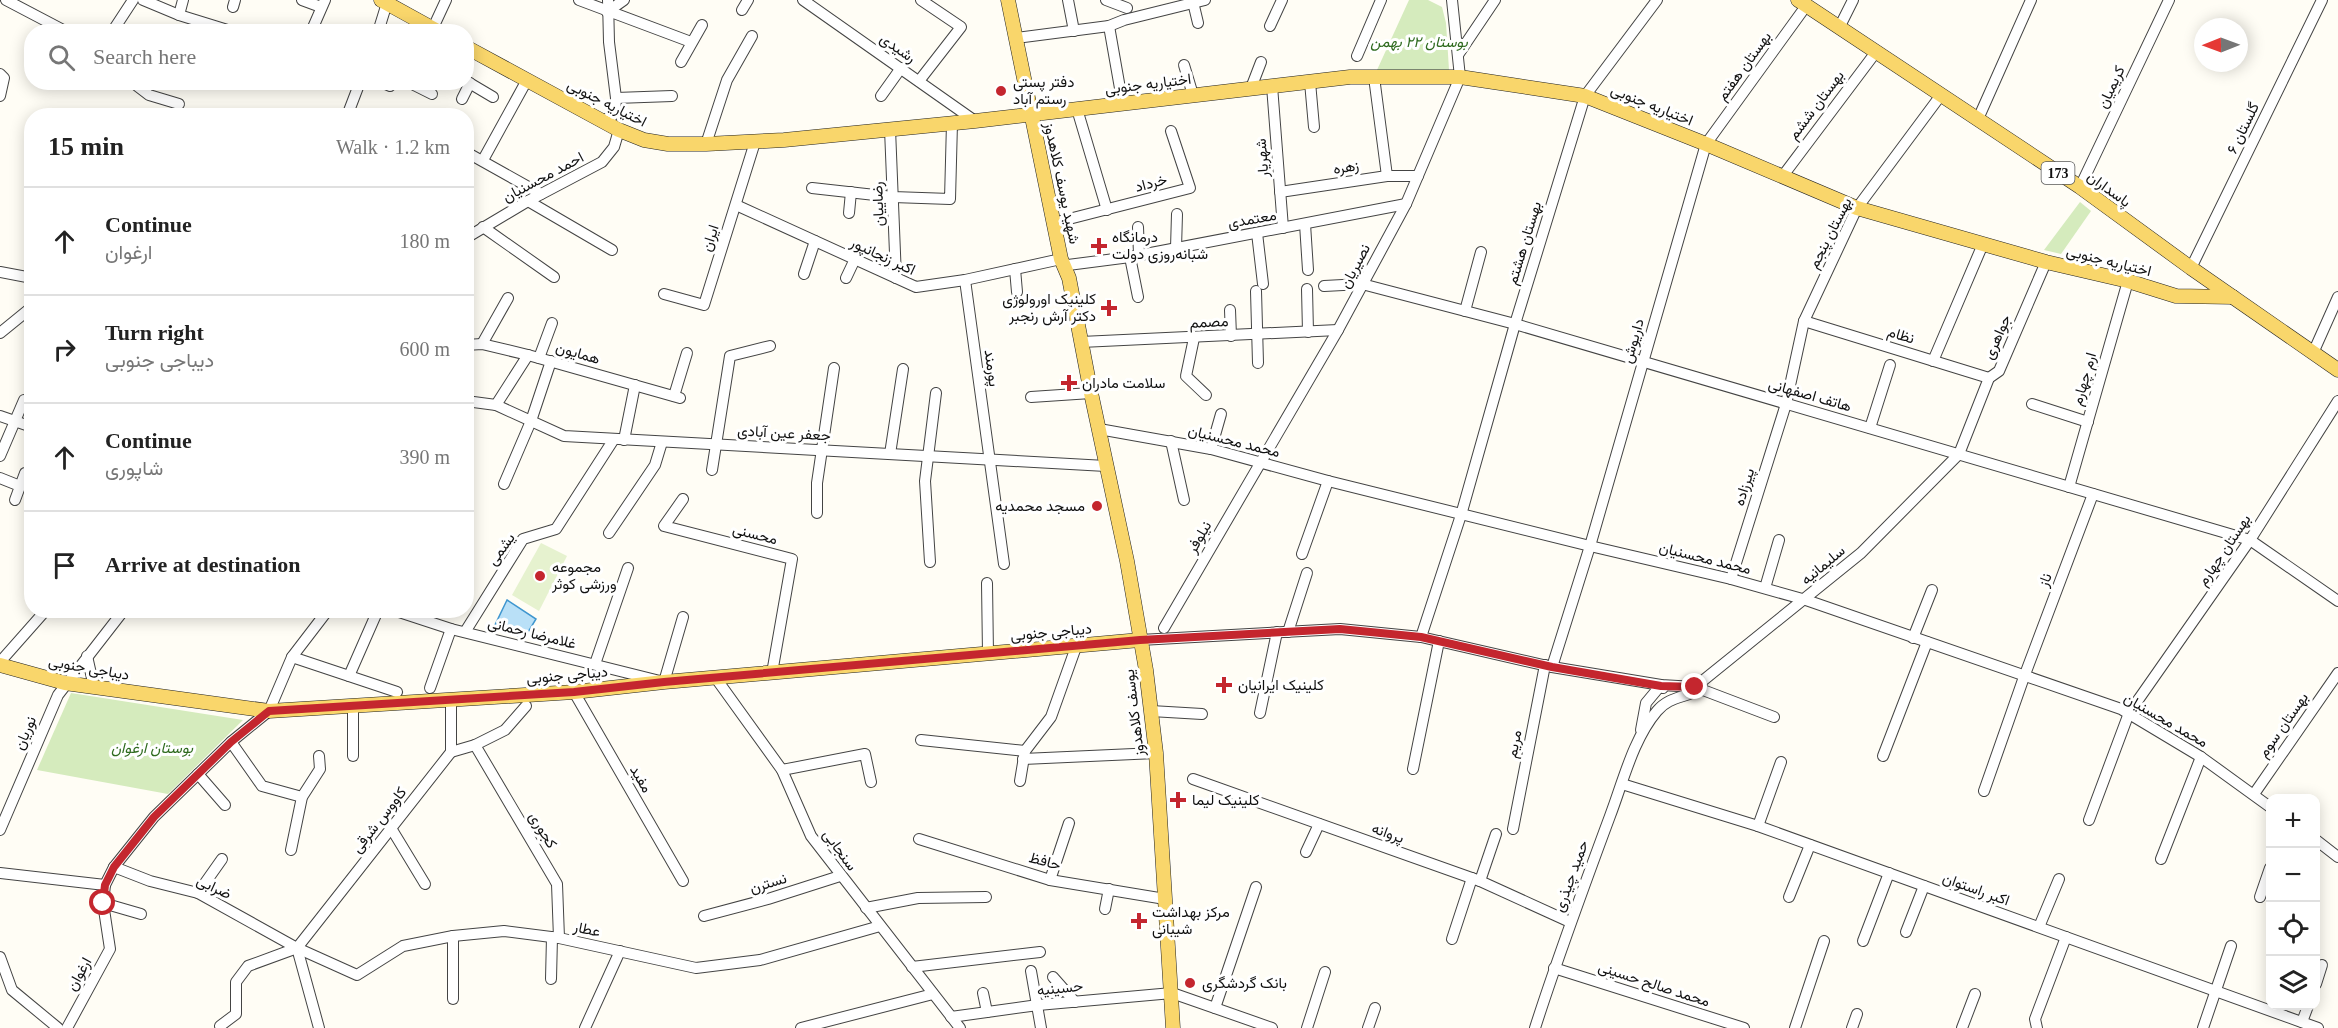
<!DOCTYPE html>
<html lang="en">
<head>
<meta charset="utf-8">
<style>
  :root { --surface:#fff; --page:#f6f6f6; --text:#222; --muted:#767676; --line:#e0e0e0 }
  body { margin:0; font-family:"Times New Roman",Vazirmatn,serif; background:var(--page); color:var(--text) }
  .controls { position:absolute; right:18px; bottom:18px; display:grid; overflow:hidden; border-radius:12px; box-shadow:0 3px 15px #0003 }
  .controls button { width:54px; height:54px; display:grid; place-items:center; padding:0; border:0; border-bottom:2px solid var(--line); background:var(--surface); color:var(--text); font:30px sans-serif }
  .compass { position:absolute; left:2194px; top:18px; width:54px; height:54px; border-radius:50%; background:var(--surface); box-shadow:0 3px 15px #0003; rotate:269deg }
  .stop { position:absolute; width:18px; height:18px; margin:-14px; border:4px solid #c4262e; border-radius:50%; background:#fff }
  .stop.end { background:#c4262e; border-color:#fff; box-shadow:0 2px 6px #0008 }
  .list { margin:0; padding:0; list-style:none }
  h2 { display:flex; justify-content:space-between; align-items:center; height:78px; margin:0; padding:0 24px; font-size:26px }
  h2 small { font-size:20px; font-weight:400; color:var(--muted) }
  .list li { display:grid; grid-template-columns:39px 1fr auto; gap:18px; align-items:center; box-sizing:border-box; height:108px; padding:0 24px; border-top:2px solid var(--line) }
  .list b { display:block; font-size:22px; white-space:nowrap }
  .list p { margin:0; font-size:20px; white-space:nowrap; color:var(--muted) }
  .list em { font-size:20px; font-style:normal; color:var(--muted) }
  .icon { flex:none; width:33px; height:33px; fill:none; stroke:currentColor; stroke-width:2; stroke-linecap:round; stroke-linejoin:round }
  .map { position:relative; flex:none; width:2338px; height:1028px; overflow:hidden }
  .search { position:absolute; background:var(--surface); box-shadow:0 3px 15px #0003; left:24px; top:24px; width:450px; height:66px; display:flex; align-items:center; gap:15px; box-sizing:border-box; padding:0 21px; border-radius:24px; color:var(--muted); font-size:22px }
  .panel { position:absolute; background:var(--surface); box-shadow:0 3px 15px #0003; left:24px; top:108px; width:450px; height:510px; border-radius:24px }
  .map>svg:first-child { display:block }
  .green { fill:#d5ebbd }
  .pitch { fill:#e6f2cf }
  .water { fill:#b9e0f7; stroke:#3f96cf; stroke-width:1.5 }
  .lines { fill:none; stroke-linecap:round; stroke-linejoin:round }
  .minor-casing { stroke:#444; stroke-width:12 }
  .major-casing { stroke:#222; stroke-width:15 }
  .minor { stroke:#fff; stroke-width:10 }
  .major { stroke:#f9d66b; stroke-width:14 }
  .route { stroke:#c4262e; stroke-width:8 }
  .poi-dot { fill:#c4262e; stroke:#fff; stroke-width:2 }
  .labels { text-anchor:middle; stroke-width:6; stroke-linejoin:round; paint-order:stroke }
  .shield { fill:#fff; stroke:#585858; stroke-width:1.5 }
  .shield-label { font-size:14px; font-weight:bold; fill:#111 }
  .park-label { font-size:15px; font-style:italic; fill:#2f6b1f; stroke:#fff }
  .street-label { font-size:15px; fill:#111; stroke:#fff }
  .poi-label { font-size:15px; fill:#111; stroke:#fff; text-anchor:start }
</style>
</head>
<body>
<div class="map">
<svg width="2338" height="1028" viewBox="0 0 2338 1028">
  <rect width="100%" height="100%" fill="#fffdf5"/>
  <g class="green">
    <path d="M1409,0H1428L1442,7L1446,23L1449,70H1377Z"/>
    <path d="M2080,202L2091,211L2061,254L2044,250Z"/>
    <path d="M71,693L243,720L168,794L37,770Z"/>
  </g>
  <path class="pitch" d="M541,543L567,556L539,611L512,595Z"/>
  <path class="water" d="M507,600L536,619L524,639L495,625Z"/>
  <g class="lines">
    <defs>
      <g id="minor">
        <path d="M6,0L67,32"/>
        <path d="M143,0L179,15L234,32"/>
        <path d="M302,0L321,7"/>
        <path d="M579,0L691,42"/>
        <path d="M803,0L975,121"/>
        <path d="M1068,0L1074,31"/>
        <path d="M1106,0L1127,8"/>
        <path d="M1193,2L1198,23"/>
        <path d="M233,7L235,0"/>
        <path d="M742,10L748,0"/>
        <path d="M607,12L624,0"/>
        <path d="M179,15L183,0"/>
        <path d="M1109,26L1121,94"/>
        <path d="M1270,26L1282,0"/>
        <path d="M433,28L446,0"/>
        <path d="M1839,28L1853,0"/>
        <path d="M114,29L133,0"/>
        <path d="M311,32L325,0"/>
        <path d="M378,32L387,3"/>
        <path d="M1016,38L1109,26L1124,20L1205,0"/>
        <path d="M1458,55L1495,0"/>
        <path d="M1357,56L1381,0"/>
        <path d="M681,62L702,25"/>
        <path d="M1184,65L1193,95"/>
        <path d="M0,74L4,78L0,96"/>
        <path d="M1374,77L1387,176"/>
        <path d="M466,81L493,97"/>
        <path d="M919,81L961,27L921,0"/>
        <path d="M132,82L149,95L179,104"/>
        <path d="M381,82L390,86L394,82"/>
        <path d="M408,82L432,94"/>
        <path d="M1310,82L1314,127"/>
        <path d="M1272,86L1283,228"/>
        <path d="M1251,88L1261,62"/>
        <path d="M881,96L901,68"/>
        <path d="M616,98L672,96"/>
        <path d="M462,99L470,83"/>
        <path d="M1077,109L1107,210"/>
        <path d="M347,116L360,82"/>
        <path d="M1978,119L2031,0"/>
        <path d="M602,120L610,118L615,113L616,98L609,42L608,0"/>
        <path d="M890,129L896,278"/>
        <path d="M706,144L727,80L752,36"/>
        <path d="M466,152L541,194"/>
        <path d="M483,160L527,80"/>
        <path d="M1782,177L1876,52"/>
        <path d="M2080,187L2169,0"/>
        <path d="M812,188L893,197L950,199L952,123"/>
        <path d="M1280,192L1387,176H1418"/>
        <path d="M528,201L612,250"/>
        <path d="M736,205L916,287L965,280L1061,259"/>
        <path d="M849,213L851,192"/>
        <path d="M1061,221L1190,188L1171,131"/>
        <path d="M1305,224L1308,270"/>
        <path d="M483,227L554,277"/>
        <path d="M1138,227L1139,255"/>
        <path d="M1257,233L1263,284"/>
        <path d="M466,238L528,201L602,162L614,147L619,130"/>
        <path d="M1176,248L1177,214"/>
        <path d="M1130,257L1138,297"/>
        <path d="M1068,265L1130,257L1406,204"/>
        <path d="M2191,268L2322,0"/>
        <path d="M1015,269L1017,292"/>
        <path d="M0,272L32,278"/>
        <path d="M804,274L815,241"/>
        <path d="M846,278L855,259"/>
        <path d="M965,280L1004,564"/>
        <path d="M1324,286L1362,284L1515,324L2250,540L2338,601"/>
        <path d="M1307,289L1308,332"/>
        <path d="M1256,291L1258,363"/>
        <path d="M664,294L704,305L755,142"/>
        <path d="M1230,310L1231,336"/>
        <path d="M1465,311L1481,252"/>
        <path d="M1804,321L1989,378"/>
        <path d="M0,333L32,307"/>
        <path d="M1194,338L1186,376L1206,395"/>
        <path d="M1081,342L1338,330"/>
        <path d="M482,344L508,298"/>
        <path d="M466,345L482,344L528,355L680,398"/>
        <path d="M2313,353L2338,297"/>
        <path d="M539,358L552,323"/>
        <path d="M1933,361L1983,244"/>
        <path d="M674,396L687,353"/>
        <path d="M1031,397L1091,393"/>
        <path d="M466,401L496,405L564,436L1106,466"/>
        <path d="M2032,404L2088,422"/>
        <path d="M496,405L528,355"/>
        <path d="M0,416L32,427"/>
        <path d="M1870,428L1890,365"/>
        <path d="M1099,429L1211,449L1328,481L1590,546L1731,579L1806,600L2121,709L2201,757L2270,807"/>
        <path d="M624,440L635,385"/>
        <path d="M1171,441L1184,500"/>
        <path d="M1211,449L1221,414"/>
        <path d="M890,454L903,369"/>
        <path d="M0,456L24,400"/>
        <path d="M712,470L730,356L770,346"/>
        <path d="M0,478L20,486"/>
        <path d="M504,484L531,421L551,361"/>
        <path d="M2069,487L2128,281"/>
        <path d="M683,499L664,526L792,559L772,673"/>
        <path d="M15,500L25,473"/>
        <path d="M817,513V483L834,368"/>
        <path d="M609,533L655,465L662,442"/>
        <path d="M1302,554L1328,481"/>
        <path d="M930,562L925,481L936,393"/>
        <path d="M1731,579L1786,404L1804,321L1857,208L1941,95"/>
        <path d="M987,583L988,654"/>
        <path d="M1765,588L1779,540"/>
        <path d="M393,610L451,629L664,682L683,617"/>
        <path d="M1164,628L1338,330L1406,204L1460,77L1452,0"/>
        <path d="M465,632L523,539L556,529L614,439"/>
        <path d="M1288,632L1307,573"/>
        <path d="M1421,637L1461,515L1515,324L1585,96L1657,0"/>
        <path d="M1913,638L1932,590"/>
        <path d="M1140,640L1340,629L1421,637L1552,667L1661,685L1695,687L1774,717"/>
        <path d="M87,656L94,687"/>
        <path d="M292,657L397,692"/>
        <path d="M0,662L46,610"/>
        <path d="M595,664L628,568"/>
        <path d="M1552,667L1590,546L1706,144L1806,6"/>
        <path d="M349,676L378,610"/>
        <path d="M715,677L782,770L811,836L960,1028"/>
        <path d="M430,688L451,629"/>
        <path d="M574,692L683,881"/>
        <path d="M1151,711L1202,714"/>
        <path d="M1260,713L1277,632"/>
        <path d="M1641,730L1646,703L1661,685L1663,688"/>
        <path d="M921,740L1025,751"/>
        <path d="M231,742L262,786L302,797"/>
        <path d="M475,745L557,884L559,938"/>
        <path d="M451,752L475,745L505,730L526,706"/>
        <path d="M353,756V706"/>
        <path d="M1883,756L1927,642"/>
        <path d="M1023,759L1156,753"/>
        <path d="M1413,769L1439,641"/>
        <path d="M782,770L865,754L871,782"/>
        <path d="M198,774L225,805"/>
        <path d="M1193,779L1480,881L1570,922"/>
        <path d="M1020,781L1025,751L1051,717L1076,647"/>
        <path d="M1622,784L1758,826L2318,1028"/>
        <path d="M1984,791L2024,677L2093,494"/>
        <path d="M2254,794L2338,673"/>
        <path d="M2089,820L2129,713L2250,540L2338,401"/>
        <path d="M1758,826L1781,762"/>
        <path d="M391,828L425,884"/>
        <path d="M1513,829L1545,665"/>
        <path d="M0,830L58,695L124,610"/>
        <path d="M919,839L1050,880L1165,899"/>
        <path d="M2316,840L2338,857"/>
        <path d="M291,850L302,797L320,769L319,756"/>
        <path d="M1306,852L1319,824"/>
        <path d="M2161,859L2201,757"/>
        <path d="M114,867L150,881L198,893L297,948L357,975L403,946L453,936L504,931L559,938L696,968L760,960L880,926"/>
        <path d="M0,873L105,885"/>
        <path d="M1050,880L1069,823"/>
        <path d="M1480,881L1496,834"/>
        <path d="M198,893L222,859"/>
        <path d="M1789,897L1810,845"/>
        <path d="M2260,897L2270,868"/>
        <path d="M103,903L141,914"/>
        <path d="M866,908L918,898L986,897"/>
        <path d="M1105,909L1109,889"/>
        <path d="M704,916L768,899L840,876"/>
        <path d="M2039,927L2059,879"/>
        <path d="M1906,932L1924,886"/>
        <path d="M453,936V999"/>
        <path d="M1452,939L1472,878"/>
        <path d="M1863,941L1889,873"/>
        <path d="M297,948L451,752V699"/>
        <path d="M297,948L319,1028"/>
        <path d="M0,957L12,990L58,1028"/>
        <path d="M912,967L1040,952"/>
        <path d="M1554,968L1744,1028"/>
        <path d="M1031,971L1041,1028"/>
        <path d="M1053,977L1075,1002"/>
        <path d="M551,979L552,937"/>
        <path d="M2316,984L2322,965"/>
        <path d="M983,993L987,1012"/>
        <path d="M1215,1008L1256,887"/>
        <path d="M951,1017L1038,1005L1172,993L1272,1028"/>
        <path d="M2302,1022L2308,1006"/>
        <path d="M220,1026L236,1014V982L248,966L297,948"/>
        <path d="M67,1028L110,949L103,903L105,885L114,867L154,817L231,742L269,711L292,657L328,610"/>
        <path d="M585,1028L620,951"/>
        <path d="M801,1028L933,994"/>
        <path d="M1307,1028L1325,972"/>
        <path d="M1368,1028L1375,1008"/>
        <path d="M1535,1028C1558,956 1584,886 1610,816C1623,782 1633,739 1657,711C1667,699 1679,698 1692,693L1695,687L1861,553L1959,454L1989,378L1999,371L2046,262"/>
        <path d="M1795,1028L1824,941"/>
        <path d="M1852,1028L1857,1014"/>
        <path d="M1962,1028L1975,994"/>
        <path d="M2037,1028L2035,1019L2066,937"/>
        <path d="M2203,1028L2231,946"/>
      </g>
      <g id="major">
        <path d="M381,0L439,32"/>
        <path d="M1008,0L1061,259L1069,278L1091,393L1127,561L1146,670L1156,753L1173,1028"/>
        <path d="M1798,0L2080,187L2191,268L2338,370"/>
        <path d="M466,47L619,130L644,140L668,144H706L784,140L975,121L1350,77H1460L1585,96L1706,144L1857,208L2046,262L2128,281L2176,296L2233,297"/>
        <path d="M0,665L65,683L269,711L574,692L664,682L1140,640"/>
      </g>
    </defs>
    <use href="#minor" class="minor-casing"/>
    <use href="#major" class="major-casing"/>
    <use href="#minor" class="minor"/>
    <use href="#major" class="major"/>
  </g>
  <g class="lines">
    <path class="route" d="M103,903L105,885L114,867L154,817L231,742L269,711L574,692L664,682L1140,640L1340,629L1421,637L1552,667L1661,686L1695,687"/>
  </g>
  <g class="poi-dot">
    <circle cx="1001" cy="91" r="6"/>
    <path d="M1096 237h6v6h6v6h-6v6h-6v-6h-6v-6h6z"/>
    <path d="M1106 299h6v6h6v6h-6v6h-6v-6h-6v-6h6z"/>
    <path d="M1066 374h6v6h6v6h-6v6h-6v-6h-6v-6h6z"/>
    <circle cx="1097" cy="506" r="6"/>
    <circle cx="540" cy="576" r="6"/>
    <path d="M1221 676h6v6h6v6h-6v6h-6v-6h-6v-6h6z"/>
    <path d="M1175 791h6v6h6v6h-6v6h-6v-6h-6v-6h6z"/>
    <path d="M1136 912h6v6h6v6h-6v6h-6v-6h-6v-6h6z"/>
    <circle cx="1190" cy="983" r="6"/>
  </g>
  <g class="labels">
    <rect class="shield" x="2041.5" y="162" width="33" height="22" rx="4.5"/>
    <g class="shield-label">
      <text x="2058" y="178">173</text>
    </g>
    <g class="park-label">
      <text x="1419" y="47">بوستان ۲۲ بهمن</text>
      <text x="152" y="753">بوستان ارغوان</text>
    </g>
    <g class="street-label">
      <text transform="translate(898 48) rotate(35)" y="5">رشیدی</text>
      <text transform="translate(1744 66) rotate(-54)" y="5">بهستان هفتم</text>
      <text transform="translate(1148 84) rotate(-7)" y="5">اختیاریه جنوبی</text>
      <text transform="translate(2111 87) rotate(-65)" y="5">کریمیان</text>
      <text transform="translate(607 103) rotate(27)" y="5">اختیاریه جنوبی</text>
      <text transform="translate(1652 105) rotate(22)" y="5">اختیاریه جنوبی</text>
      <text transform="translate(1816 105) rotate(-53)" y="5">بهستان ششم</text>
      <text transform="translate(2243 128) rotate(-64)" y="5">گلستان ۶</text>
      <text transform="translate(1262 158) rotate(-94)" y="5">شهریار</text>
      <text transform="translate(1346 167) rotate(-9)" y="5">زهره</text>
      <text transform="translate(543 177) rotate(-28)" y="5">احمد محسنیان</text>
      <text transform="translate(1062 183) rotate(78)" y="5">شهید یوسف کلاهدوز</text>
      <text transform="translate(1151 183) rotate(-15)" y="5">خرداد</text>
      <text transform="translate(2109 189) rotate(36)" y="5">پاسداران</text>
      <text transform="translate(878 204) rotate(-92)" y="5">رضاییان</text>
      <text transform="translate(1252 219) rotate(-10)" y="5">معتمدی</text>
      <text transform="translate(1830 233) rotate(-63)" y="5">بهستان پنجم</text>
      <text transform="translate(710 238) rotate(-72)" y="5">ایران</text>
      <text transform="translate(1524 243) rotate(-73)" y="5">بهستان هشتم</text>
      <text transform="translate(883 256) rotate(25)" y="5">اکبر زنجانپور</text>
      <text transform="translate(2109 261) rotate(14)" y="5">اختیاریه جنوبی</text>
      <text transform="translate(1355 266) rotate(-62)" y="5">نصیریان</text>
      <text transform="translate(1209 322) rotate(-3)" y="5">مصمم</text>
      <text transform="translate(1901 335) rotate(17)" y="5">نظام</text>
      <text transform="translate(1997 337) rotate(-66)" y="5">جواهری</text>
      <text transform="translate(1633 341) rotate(-74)" y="5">داریوش</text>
      <text transform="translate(578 353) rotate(16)" y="5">همایون</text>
      <text transform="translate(992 368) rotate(82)" y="5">پورمند</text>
      <text transform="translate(2084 379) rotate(-74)" y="5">ارم چهارم</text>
      <text transform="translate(1810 395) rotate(16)" y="5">هاتف اصفهانی</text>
      <text transform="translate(784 433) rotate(3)" y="5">جعفر عین آبادی</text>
      <text transform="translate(1234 441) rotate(14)" y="5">محمد محسنیان</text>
      <text transform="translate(1744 487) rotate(-73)" y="5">پیرزاده</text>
      <text transform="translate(755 534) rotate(14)" y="5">محسنی</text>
      <text transform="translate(1199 537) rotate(-60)" y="5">نیلوفر</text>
      <text transform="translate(501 549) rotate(-54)" y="5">یشمی</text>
      <text transform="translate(2224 550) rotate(-56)" y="5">بهستان چهارم</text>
      <text transform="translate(1705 558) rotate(14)" y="5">محمد محسنیان</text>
      <text transform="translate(1823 565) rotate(-40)" y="5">سلیمانیه</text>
      <text transform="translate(2045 580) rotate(-69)" y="5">ناز</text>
      <text transform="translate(1051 632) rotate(-5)" y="5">دیباجی جنوبی</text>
      <text transform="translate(532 633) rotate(14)" y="5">غلامرضا رحمانی</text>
      <text transform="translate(89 668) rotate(10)" y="5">دیباجی جنوبی</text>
      <text transform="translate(567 675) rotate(-5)" y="5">دیباجی جنوبی</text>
      <text transform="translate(1134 713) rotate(-97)" y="5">یوسف کلاهدوز</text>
      <text transform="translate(2166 720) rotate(30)" y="5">محمد محسنیان</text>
      <text transform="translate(2283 725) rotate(-55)" y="5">بهستان سوم</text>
      <text transform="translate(25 733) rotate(-67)" y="5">نوریان</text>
      <text transform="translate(1514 744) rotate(-79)" y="5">مریم</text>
      <text transform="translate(641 779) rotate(60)" y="5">مفید</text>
      <text transform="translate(379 820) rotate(-52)" y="5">کاووس شرقی</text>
      <text transform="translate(543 830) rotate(59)" y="5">کجوری</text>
      <text transform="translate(1388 833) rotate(20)" y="5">پروانه</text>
      <text transform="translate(840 850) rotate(54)" y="5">سنجابی</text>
      <text transform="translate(1045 861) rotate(15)" y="5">حافظ</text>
      <text transform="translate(1571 876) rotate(-70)" y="5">حمید چیذری</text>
      <text transform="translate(768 883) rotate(-17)" y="5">نسترن</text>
      <text transform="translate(214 887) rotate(25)" y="5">ضرابی</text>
      <text transform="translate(1976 889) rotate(20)" y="5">اکبر راستوان</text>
      <text transform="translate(587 929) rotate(12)" y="5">عطار</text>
      <text transform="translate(79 974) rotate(-61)" y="5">ارغوان</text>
      <text transform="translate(1654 984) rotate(18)" y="5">محمد صالح حسینی</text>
      <text transform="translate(1060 988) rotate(-6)" y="5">حسینیه</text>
    </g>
    <g class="poi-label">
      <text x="1013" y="87">دفتر پستی<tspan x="1013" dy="17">رستم آباد</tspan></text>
      <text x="1112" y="242">درمانگاه<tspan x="1112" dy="17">شبانه‌روزی دولت</tspan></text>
      <text x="1096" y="304" text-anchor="end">کلینیک اورولوژی<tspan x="1096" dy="17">دکتر آرش رنجبر</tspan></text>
      <text x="1082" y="388">سلامت مادران</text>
      <text x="1085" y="511" text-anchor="end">مسجد محمدیه</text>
      <text x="552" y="572">مجموعه<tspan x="552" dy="17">ورزشی کوثر</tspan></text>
      <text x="1238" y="690">کلینیک ایرانیان</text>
      <text x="1192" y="805">کلینیک لیما</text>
      <text x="1152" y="917">مرکز بهداشت<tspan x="1152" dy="17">شیبانی</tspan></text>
      <text x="1202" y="988">بانک گردشگری</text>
    </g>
  </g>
</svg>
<div class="controls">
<button>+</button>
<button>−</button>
<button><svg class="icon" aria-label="locate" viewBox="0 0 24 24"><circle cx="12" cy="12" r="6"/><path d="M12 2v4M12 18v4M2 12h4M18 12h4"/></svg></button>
<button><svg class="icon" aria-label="layers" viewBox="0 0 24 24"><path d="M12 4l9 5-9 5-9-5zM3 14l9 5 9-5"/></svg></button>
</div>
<svg class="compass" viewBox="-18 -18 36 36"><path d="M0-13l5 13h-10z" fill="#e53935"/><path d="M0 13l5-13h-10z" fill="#767676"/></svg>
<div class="stop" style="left:103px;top:903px"></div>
<div class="stop end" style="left:1695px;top:687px"></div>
<div class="search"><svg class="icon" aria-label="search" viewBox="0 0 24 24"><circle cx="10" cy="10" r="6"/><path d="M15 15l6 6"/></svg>Search here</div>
<section class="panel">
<h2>15 min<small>Walk · 1.2 km</small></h2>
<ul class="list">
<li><svg class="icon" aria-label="ahead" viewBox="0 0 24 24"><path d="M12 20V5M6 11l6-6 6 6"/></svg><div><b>Continue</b><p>ارغوان</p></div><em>180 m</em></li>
<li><svg class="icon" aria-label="right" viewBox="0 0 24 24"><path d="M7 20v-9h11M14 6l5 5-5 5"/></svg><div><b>Turn right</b><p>دیباجی جنوبی</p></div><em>600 m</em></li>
<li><svg class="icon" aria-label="ahead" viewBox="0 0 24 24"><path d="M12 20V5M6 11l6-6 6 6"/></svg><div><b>Continue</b><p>شاپوری</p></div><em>390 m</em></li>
<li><svg class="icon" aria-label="arrive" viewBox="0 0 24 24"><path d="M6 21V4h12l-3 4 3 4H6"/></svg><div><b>Arrive at destination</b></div></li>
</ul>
</section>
</div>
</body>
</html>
